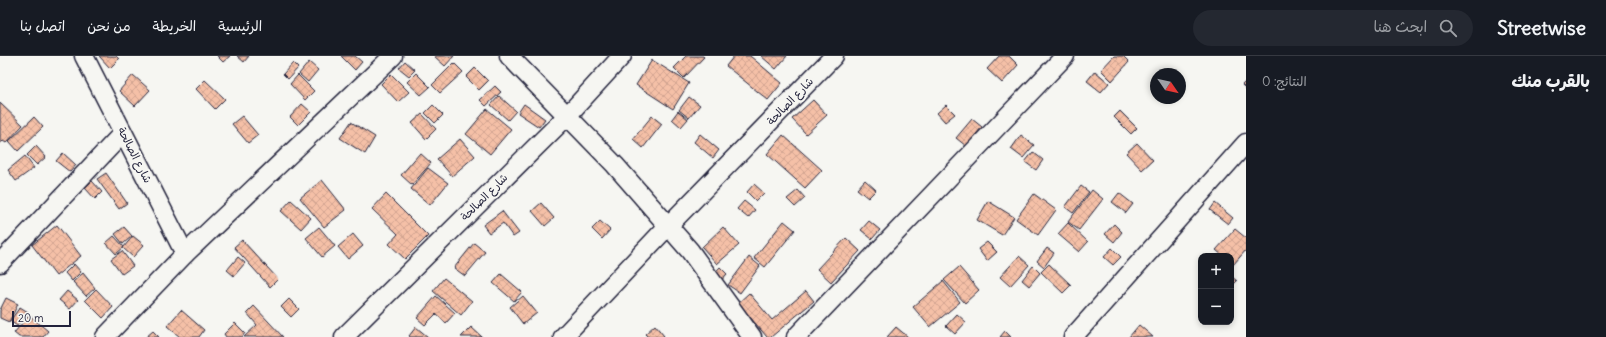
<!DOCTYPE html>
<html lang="ar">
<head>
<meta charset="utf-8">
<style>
  :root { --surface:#171b24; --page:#242831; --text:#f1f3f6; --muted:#9ea1a6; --line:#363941 }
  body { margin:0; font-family:Delius,"Playpen Sans Arabic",sans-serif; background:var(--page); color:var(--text); direction:rtl }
  .controls { position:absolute; right:12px; bottom:12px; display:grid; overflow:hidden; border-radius:8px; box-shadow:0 2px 6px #0003 }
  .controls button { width:36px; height:36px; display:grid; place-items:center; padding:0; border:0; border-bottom:1px solid var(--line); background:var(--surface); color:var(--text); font:20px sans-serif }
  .compass { position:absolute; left:1150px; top:12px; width:36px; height:36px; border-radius:50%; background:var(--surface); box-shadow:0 2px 6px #0003; rotate:124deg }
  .scale { position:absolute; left:12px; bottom:10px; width:59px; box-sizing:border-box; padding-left:4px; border:2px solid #22223b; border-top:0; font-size:11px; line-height:14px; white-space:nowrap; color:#22223b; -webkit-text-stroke:3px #f6f6f2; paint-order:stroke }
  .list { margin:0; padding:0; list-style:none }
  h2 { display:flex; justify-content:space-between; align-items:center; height:52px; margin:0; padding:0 16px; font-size:17px }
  h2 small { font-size:13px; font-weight:400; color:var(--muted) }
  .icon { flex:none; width:22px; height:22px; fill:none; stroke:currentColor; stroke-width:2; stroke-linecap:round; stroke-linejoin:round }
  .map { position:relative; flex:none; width:1246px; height:281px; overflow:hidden; direction:ltr }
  header { display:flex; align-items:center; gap:24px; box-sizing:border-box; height:56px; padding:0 20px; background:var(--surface); border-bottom:1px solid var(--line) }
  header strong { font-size:19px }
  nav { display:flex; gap:22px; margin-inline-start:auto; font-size:14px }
  .search { width:280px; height:36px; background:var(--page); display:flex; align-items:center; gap:10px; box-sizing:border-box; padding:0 14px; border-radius:22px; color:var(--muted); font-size:15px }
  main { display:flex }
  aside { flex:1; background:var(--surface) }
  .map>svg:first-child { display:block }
  .building { fill:url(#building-cross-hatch); stroke:#22223b }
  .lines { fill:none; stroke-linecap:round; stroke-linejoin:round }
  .minor-casing { stroke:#22223b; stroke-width:21 }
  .minor { stroke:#f6f6f2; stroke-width:18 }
  .labels { text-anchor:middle; stroke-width:4; stroke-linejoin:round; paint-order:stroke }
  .street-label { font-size:11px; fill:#22223b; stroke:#f6f6f2 }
</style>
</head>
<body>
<header>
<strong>Streetwise</strong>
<div class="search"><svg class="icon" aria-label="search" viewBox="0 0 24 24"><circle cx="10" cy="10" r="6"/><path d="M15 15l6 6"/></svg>ابحث هنا</div>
<nav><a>الرئيسية</a><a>الخريطة</a><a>من نحن</a><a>اتصل بنا</a></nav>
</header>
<main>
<aside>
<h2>بالقرب منك<small>النتائج: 0</small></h2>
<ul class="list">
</ul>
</aside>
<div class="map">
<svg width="1246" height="281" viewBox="0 0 1246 281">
  <defs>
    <pattern id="building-cross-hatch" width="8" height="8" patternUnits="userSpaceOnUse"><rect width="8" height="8" fill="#f5c0a7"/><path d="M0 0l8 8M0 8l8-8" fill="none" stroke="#d2a591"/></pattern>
  </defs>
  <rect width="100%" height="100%" fill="#f6f6f2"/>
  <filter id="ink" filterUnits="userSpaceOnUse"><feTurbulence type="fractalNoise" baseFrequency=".025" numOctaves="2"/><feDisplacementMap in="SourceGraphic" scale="8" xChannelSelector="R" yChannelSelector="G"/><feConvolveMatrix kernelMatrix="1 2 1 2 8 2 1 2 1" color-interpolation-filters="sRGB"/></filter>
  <g filter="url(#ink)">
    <g class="building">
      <path d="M99,0H116L119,3L110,12Z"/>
      <path d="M217,0H230L223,6Z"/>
      <path d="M237,0H249L244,6Z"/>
      <path d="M341,0H355L362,6L355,14Z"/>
      <path d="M434,0H454L445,10Z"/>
      <path d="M686,0H703L704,1L684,22L674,12Z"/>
      <path d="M734,0H750L782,27L768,44L726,10Z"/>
      <path d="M761,0H787L776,13Z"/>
      <path d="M999,0H1009L1018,9L1002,27L987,13Z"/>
      <path d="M1114,0H1123L1129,6L1112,25L1101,14Z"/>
      <path d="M652,4L689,27L673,53L636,29Z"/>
      <path d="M405,5L415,14L409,20L399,12Z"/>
      <path d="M309,6L318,14L308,26L299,18Z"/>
      <path d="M293,7L298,12L288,23L283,18Z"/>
      <path d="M454,7L463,16L440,37L432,29Z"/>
      <path d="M475,12L488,25L479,34L466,21Z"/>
      <path d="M1095,15L1109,27L1101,36L1087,25Z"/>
      <path d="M416,17L430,31L421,39L407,26Z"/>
      <path d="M391,18L409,36L398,46L381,28Z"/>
      <path d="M133,19L150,34L135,50L119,35Z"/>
      <path d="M298,19L314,35L305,44L290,28Z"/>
      <path d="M205,24L225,43L215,53L196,33Z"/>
      <path d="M1246,25V33L1242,29Z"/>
      <path d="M495,30L501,36L486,50L480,44Z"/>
      <path d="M499,40L516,55L508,64L491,49Z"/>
      <path d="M689,41L700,49L689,62L679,54Z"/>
      <path d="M813,44L827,59L806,78L792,63Z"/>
      <path d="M0,47L23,69L6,87L3,85L0,88Z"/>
      <path d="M302,48L311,56L298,69L290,61Z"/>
      <path d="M524,48L545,63L539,71L518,57Z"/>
      <path d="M433,49L443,59L435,67L425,57Z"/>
      <path d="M946,49L955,58L945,66L937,57Z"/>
      <path d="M487,53L511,73L490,98L466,78Z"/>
      <path d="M678,55L688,63L681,71L672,63Z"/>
      <path d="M1120,55L1137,72L1131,78L1114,61Z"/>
      <path d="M422,58L436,73L426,83L412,67Z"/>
      <path d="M242,60L258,79L248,87L232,68Z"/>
      <path d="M652,60L662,68L643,92L633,83Z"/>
      <path d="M34,61L43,71L18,95L9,85Z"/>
      <path d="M972,63L982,71L966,90L956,82Z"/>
      <path d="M351,66L375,81L365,98L340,82Z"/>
      <path d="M700,78L719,94L713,102L694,86Z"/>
      <path d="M783,79L822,114L805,132L767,98Z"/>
      <path d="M1021,79L1034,89L1023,102L1011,93Z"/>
      <path d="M460,83L475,100L452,120L437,103Z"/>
      <path d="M1137,87L1153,104L1142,114L1126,97Z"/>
      <path d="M36,90L46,101L37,109L27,99Z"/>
      <path d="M1033,96L1043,104L1036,114L1025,106Z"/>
      <path d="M63,97L76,109L70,116L56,105Z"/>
      <path d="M420,97L431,107L412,129L401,119Z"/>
      <path d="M25,100L34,112L16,125L8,114Z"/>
      <path d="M428,112L448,127L430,149L411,133Z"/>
      <path d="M106,117L127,147L119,153L97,123Z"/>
      <path d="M322,124L346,154L324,171L300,142Z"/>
      <path d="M865,124L876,134L868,142L857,133Z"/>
      <path d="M92,125L102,136L95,143L85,132Z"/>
      <path d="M754,128L764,137L756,145L747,136Z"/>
      <path d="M1081,130L1089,136L1073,157L1065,151Z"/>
      <path d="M798,134L805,142L795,151L787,143Z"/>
      <path d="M1092,134L1103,143L1079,174L1068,166Z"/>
      <path d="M1119,137L1133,148L1126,157L1112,146Z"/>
      <path d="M386,138L428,180L405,203L389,188L398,178L372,153Z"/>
      <path d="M1034,138L1056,154L1038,179L1016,163Z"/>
      <path d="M291,144L311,162L301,173L281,155Z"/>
      <path d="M744,145L755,154L748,162L737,153Z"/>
      <path d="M988,145L1014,161L1002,179L977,164Z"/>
      <path d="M541,147L554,162L545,170L532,155Z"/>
      <path d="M1215,147L1233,162L1228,168L1210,154Z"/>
      <path d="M502,155L519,177L513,181L503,167L489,177L483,169Z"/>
      <path d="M600,165L610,174L602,183L592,173Z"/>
      <path d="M784,165L795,174L765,211L754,202Z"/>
      <path d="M869,165L880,174L872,183L861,174Z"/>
      <path d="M1068,167L1088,186L1079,196L1058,178Z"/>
      <path d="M1114,168L1122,176L1114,186L1105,178Z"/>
      <path d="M57,169L81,200L56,220L32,189Z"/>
      <path d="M124,171L132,180L123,188L115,178Z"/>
      <path d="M319,171L335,190L322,201L306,182Z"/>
      <path d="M723,171L739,189L717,208L702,191Z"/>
      <path d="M1235,173L1246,182V194L1233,209L1231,208V200H1223L1216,194Z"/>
      <path d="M353,178L363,190L348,203L338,191Z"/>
      <path d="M114,180L124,191L116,198L106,187Z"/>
      <path d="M133,180L144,189L133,201L123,192Z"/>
      <path d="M846,182L860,195L831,226L817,213Z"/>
      <path d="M242,184L278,223L270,231L234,191Z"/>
      <path d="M987,186L997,196L987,205L978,193Z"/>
      <path d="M474,187L485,196L465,220L454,212Z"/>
      <path d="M1047,192L1054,197L1044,211L1037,205Z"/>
      <path d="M1112,192L1121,201L1113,209L1104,201Z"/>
      <path d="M122,195L133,210L122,218L111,203Z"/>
      <path d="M1019,200L1029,209L1010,230L1000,221Z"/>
      <path d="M238,201L245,207L234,220L227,214Z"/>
      <path d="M749,201L760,210L740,237L728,229Z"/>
      <path d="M74,208L81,216L72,225L65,217Z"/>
      <path d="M1049,208L1071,229L1063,237L1041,216Z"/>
      <path d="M1033,210L1040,217L1029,230L1022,224Z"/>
      <path d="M720,211L727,218L719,227L711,221Z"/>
      <path d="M959,211L979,234L965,247L944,224Z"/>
      <path d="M83,217L95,232L86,240L73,226Z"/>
      <path d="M501,218L522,236L514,245L493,227Z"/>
      <path d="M1231,220L1237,225L1231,231Z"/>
      <path d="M444,222L472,245L461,259L433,235Z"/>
      <path d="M943,225L960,246L930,271L913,251Z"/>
      <path d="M96,233L113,251L103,262L85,244Z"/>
      <path d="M67,235L78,244L70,253L59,244Z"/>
      <path d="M806,235L814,245L771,281H767L738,247L749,237L772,264Z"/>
      <path d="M436,240L455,257L446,267L436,258L425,269L417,262Z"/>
      <path d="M523,240L537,257L523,268L510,251Z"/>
      <path d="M6,242L18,248L9,266L0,262V254Z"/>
      <path d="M289,243L299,253L291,261L281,251Z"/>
      <path d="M254,250L283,281H244L257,269L247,257Z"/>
      <path d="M20,251L28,256L17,270L10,265Z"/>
      <path d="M181,254L204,274L199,281H180L167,270Z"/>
      <path d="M957,258L966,266L955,278L946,270Z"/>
      <path d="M29,259L48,275L43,281H19L14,277Z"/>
      <path d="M235,267L245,277L242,281H226L224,278Z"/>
      <path d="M655,269L664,280L663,281H648L645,278Z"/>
      <path d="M1139,269L1153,281H1129Z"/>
      <path d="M416,271L428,281H410L409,280Z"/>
      <path d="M471,271L482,281H461Z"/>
      <path d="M896,271L908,281H887Z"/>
      <path d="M153,275L159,281H146Z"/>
      <path d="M1005,275L1011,281H1000Z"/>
    </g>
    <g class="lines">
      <defs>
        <g id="minor">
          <path d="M84,0L185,198"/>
          <path d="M509,0L615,109L690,195L752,281"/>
          <path d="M0,207L123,77"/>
          <path d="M105,281L185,198L393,0"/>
          <path d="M344,281L567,60L622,0"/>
          <path d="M563,281L668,170L834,0"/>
          <path d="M796,281L1065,0"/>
          <path d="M1073,281L1246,87"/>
        </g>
      </defs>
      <use href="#minor" class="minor-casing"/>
      <use href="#minor" class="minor"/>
    </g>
  </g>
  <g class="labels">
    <g class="street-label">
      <text transform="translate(790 45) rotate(-46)" y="4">شارع الصالحة</text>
      <text transform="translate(135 99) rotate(63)" y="4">شارع الصالحة</text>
      <text transform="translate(484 141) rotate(-45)" y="4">شارع الصالحة</text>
    </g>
  </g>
</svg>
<div class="controls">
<button>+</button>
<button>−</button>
</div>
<svg class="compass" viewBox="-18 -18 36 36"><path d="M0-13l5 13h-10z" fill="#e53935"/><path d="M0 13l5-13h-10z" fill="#9ea1a6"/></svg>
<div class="scale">20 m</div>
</div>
</main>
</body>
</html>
